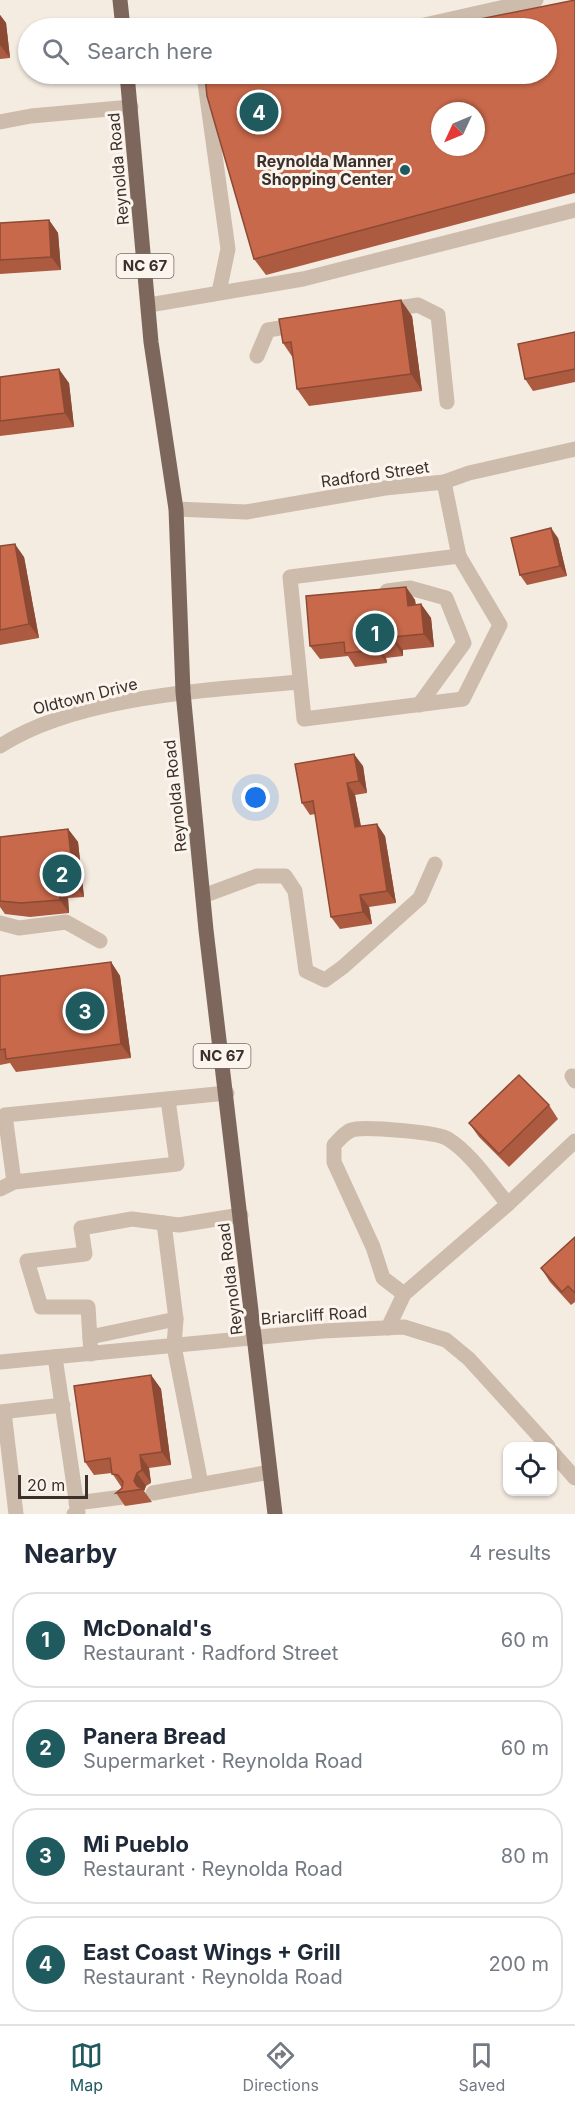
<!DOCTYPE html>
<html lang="en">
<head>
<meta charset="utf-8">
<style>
  :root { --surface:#fff; --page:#f6f6f7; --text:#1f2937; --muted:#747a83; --line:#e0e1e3; --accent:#1f5a5e }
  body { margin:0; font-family:Inter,sans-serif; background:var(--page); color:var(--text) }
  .controls { position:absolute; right:18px; bottom:18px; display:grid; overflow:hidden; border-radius:12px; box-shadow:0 2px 4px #0004 }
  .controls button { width:54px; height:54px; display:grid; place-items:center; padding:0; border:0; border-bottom:2px solid var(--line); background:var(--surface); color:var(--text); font:30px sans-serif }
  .compass { position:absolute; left:431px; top:102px; width:54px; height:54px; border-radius:50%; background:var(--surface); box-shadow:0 2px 4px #0004; rotate:226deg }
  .scale { position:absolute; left:18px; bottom:15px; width:70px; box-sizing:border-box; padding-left:6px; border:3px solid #3b302b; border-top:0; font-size:16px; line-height:21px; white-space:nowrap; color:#3b302b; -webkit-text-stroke:4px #fbf5ee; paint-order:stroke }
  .you { position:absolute; left:256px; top:798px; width:21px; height:21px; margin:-15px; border:4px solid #fff; border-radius:50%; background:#1a73e8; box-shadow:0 0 0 9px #1a73e833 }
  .badge { display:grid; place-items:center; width:39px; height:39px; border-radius:50%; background:var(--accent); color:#fff; font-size:20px; font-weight:700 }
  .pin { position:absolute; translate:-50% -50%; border:3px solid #fff; box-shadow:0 2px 6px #0006 }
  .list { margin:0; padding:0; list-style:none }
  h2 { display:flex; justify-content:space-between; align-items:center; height:78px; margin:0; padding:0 24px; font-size:26px }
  h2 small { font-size:20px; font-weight:400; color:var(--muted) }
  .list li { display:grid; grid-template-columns:39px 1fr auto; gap:18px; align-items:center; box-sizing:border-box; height:96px; margin:0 12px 12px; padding:0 12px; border:2px solid var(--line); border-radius:24px }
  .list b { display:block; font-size:22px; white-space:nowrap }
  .list p { margin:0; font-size:20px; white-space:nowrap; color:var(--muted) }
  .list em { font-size:20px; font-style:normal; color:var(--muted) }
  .icon { flex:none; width:33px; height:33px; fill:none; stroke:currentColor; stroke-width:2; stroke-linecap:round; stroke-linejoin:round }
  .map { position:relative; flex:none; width:575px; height:1514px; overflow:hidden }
  .search { position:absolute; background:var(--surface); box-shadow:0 2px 4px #0004; left:18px; right:18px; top:18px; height:66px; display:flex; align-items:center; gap:15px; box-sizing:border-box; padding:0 21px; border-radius:33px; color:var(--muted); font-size:22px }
  .sheet { height:510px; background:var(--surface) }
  nav { display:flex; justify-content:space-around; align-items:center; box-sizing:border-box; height:84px; border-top:2px solid var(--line); background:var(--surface); font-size:16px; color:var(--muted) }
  nav a { display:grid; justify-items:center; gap:3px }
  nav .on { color:var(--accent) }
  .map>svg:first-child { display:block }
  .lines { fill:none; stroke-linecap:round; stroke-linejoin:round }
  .minor { stroke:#cdbbac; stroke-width:15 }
  .major { stroke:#7d675c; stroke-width:15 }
  .wall { fill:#ac5a40 }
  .shaded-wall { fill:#8c4a34 }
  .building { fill:#c8694b; stroke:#8c4a34; stroke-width:1.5; fill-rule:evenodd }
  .poi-dot { fill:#1f5a5e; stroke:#fbf5ee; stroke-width:2 }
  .labels { text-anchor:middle; stroke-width:6; stroke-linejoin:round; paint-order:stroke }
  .shield { fill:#fbf5ee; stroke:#756b66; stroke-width:1.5 }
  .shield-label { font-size:15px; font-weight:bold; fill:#3b302b }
  .poi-label { font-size:16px; font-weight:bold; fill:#3b302b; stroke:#fbf5ee; text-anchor:end }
  .street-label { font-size:16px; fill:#3b302b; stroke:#fbf5ee }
</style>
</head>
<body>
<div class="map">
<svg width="575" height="1514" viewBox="0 0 575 1514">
  <rect width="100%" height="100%" fill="#f4ebe1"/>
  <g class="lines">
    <g class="minor">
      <path d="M411,28L536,0"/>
      <path d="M214,74L204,76L228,249L219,292"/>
      <path d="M0,122L31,116L131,107"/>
      <path d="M149,305L303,279L575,210"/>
      <path d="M387,310L418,305L438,315L447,402"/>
      <path d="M257,356L268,330L298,325"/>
      <path d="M444,482L459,556"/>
      <path d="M176,509L246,512L385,488L444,482L469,473L575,449"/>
      <path d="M459,556L500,625L463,699L304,719L290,577Z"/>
      <path d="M387,591L410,588L446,598L464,643L419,705"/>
      <path d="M0,746C77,696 209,690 299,682"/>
      <path d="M203,896L257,876H285L295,891L306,971L325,980L343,967L420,898L435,864"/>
      <path d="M0,923L19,928L66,922L100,941"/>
      <path d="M572,1076L575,1081"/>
      <path d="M14,1182L5,1115L227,1093"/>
      <path d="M0,1189L14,1182L177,1164L168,1100"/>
      <path d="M404,1294L383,1278L373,1247L334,1162V1145C340,1139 346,1130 356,1129C369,1127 438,1132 448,1139C472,1154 490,1183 508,1204"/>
      <path d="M176,1319L174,1346L201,1484"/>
      <path d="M388,1328L404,1294L508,1204L575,1141"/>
      <path d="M90,1337L176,1319L164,1223"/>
      <path d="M91,1354L88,1307H41L27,1261L85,1254L81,1228L132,1219L179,1225L241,1215"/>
      <path d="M55,1357L78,1513L74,1514"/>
      <path d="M0,1362L323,1331L404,1327L446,1340L469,1359L548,1446"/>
      <path d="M0,1412L63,1405"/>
      <path d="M4,1412L16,1514"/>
      <path d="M552,1452L575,1478"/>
      <path d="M153,1493L270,1472"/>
      <path d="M76,1503L123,1497"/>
    </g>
    <g class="major">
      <path d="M120,0L123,28"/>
      <path d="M127,74L151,342L176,509L183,692L206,930L275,1514"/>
    </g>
  </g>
  <g class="wall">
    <path d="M575,0V193L266,275L254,259Z"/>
    <path d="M0,15L6,23L10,58L0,59Z"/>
    <path d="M49,220L58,233L61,270L0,274V223Z"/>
    <path d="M412,316L422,391L309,406L297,389L293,358L283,343Z"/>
    <path d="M575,332V382L533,391L525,379Z"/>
    <path d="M0,377L69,383L74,427L0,436Z"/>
    <path d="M558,538L567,576L527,585L520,575Z"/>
    <path d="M0,546L24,557L39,638L0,645Z"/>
    <path d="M406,587L415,600L416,605L421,604L431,618L434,647L403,650V656L386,658L387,663L355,667L348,656L320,659L310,646Z"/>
    <path d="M363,766L367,793L355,795L361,826L385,836L396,903L369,907L372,924L340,929L331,917L315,814L310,815L302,803Z"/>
    <path d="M68,829L78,842L84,897L68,898L69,913L30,917L5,914L0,907V837Z"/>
    <path d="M111,962L120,976L131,1058L16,1072L10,1063L0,1065V976Z"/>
    <path d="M549,1105L558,1119L509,1167L479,1137L469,1123Z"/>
    <path d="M575,1238V1302L571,1305L550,1282L541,1268Z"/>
    <path d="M151,1375L161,1389L171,1465L149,1468L151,1483L146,1486L144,1491L152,1502L125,1506L116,1493L122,1488L112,1473L94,1475L85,1462Z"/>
  </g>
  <g class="shaded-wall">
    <path d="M0,15L6,23L10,58L0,45Z"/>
    <path d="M49,220L58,233L61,270L51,257Z"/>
    <path d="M401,300L412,316L422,391L411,374Z"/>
    <path d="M59,369L69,383L74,427L65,413Z"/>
    <path d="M551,528L558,538L567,576L560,566Z"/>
    <path d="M15,544L24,557L39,638L29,624Z"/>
    <path d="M406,587L415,600L417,619L408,606Z"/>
    <path d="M421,604L431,618L434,647L424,634Z"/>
    <path d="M393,637L403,650V656L394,642Z"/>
    <path d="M377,644L386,658L387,663L377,650Z"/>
    <path d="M354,754L363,766L367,793L359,781Z"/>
    <path d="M347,783L355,795L363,839L355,827Z"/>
    <path d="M377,824L385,836L396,903L387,891Z"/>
    <path d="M68,829L78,842L84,897L74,883Z"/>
    <path d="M59,885L68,898L69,913L60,900Z"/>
    <path d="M360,895L369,907L372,924L363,912Z"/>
    <path d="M111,962L120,976L131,1058L121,1044Z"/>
    <path d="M151,1375L161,1389L171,1465L162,1452Z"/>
    <path d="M140,1455L149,1468L151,1483L142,1470Z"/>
    <path d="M137,1473L146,1486L144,1491L143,1489L139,1490L134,1481Z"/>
  </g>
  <g class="building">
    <path d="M575,0V173L254,259L207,96L205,76L217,74H546V28H435ZM440,111H476V147H440Z"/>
    <path d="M49,220L51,257L0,260V223Z"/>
    <path d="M401,300L411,374L297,389L291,342L283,343L279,319Z"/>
    <path d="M575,332V369L525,379L518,344Z"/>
    <path d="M59,369L65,413L0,421V377Z"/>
    <path d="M551,528L560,566L520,575L511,538Z"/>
    <path d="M15,544L29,624L0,630V546Z"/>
    <path d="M406,587L408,606L421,604L424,634L393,637L394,642L377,644V650L345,653L344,642L310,646L306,596Z"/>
    <path d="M354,754L359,781L347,783L355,827L377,824L387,891L360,895L363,912L331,917L313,801L302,803L295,764Z"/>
    <path d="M68,829L74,883L59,885L60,900L21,903L0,901V837Z"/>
    <path d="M111,962L121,1044L6,1059L5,1049L0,1050V976Z"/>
    <path d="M519,1075L549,1105L499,1154L469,1123Z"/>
    <path d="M575,1237V1293L568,1286L562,1292L541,1268Z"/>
    <path d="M151,1375L162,1452L140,1455L142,1470L137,1473L134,1481L137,1486L143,1489L116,1493L122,1488L123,1482L118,1475L112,1474L110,1458L85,1462L74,1386Z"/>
  </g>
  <circle class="poi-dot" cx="405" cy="170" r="6"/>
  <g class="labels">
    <g class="shield">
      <rect x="116.5" y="254" width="57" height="24" rx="4.5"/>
      <rect x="193.5" y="1044" width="57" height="24" rx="4.5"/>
    </g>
    <g class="shield-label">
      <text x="145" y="271">NC 67</text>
      <text x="222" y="1061">NC 67</text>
    </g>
    <g class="poi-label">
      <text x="393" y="167">Reynolda Manner<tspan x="393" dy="18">Shopping Center</tspan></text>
    </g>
    <g class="street-label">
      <text transform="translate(118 169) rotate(-95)" y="6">Reynolda Road</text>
      <text transform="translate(375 474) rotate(-8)" y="6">Radford Street</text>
      <text transform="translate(85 696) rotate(-14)" y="6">Oldtown Drive</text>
      <text transform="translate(175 796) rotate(-96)" y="6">Reynolda Road</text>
      <text transform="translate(230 1279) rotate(-97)" y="6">Reynolda Road</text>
      <text transform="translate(314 1315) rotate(-4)" y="6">Briarcliff Road</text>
    </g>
  </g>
</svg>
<div class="controls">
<button><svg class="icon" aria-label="locate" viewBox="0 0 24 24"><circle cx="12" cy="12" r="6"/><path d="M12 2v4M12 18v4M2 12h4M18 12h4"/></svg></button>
</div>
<svg class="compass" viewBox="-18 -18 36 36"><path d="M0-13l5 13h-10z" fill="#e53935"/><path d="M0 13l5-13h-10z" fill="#747a83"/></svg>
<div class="scale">20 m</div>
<div class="you"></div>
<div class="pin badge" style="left:375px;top:633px">1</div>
<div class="pin badge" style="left:62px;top:874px">2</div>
<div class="pin badge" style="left:85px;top:1011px">3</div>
<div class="pin badge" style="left:259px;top:112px">4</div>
<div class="search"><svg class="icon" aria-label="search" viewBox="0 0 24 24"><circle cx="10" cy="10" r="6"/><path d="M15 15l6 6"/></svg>Search here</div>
</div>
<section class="sheet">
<h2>Nearby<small>4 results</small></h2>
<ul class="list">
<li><span class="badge">1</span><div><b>McDonald's</b><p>Restaurant · Radford Street</p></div><em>60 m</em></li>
<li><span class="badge">2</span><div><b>Panera Bread</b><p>Supermarket · Reynolda Road</p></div><em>60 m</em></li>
<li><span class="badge">3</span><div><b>Mi Pueblo</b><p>Restaurant · Reynolda Road</p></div><em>80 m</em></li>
<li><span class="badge">4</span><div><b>East Coast Wings + Grill</b><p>Restaurant · Reynolda Road</p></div><em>200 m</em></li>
</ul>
</section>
<nav>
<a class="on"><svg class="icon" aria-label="map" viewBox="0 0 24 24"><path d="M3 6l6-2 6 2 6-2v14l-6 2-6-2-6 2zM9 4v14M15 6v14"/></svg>Map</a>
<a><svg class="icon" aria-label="directions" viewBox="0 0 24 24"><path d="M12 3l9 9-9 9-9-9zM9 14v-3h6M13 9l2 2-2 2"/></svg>Directions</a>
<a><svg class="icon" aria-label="saved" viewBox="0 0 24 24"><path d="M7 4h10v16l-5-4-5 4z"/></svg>Saved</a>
</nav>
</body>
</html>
